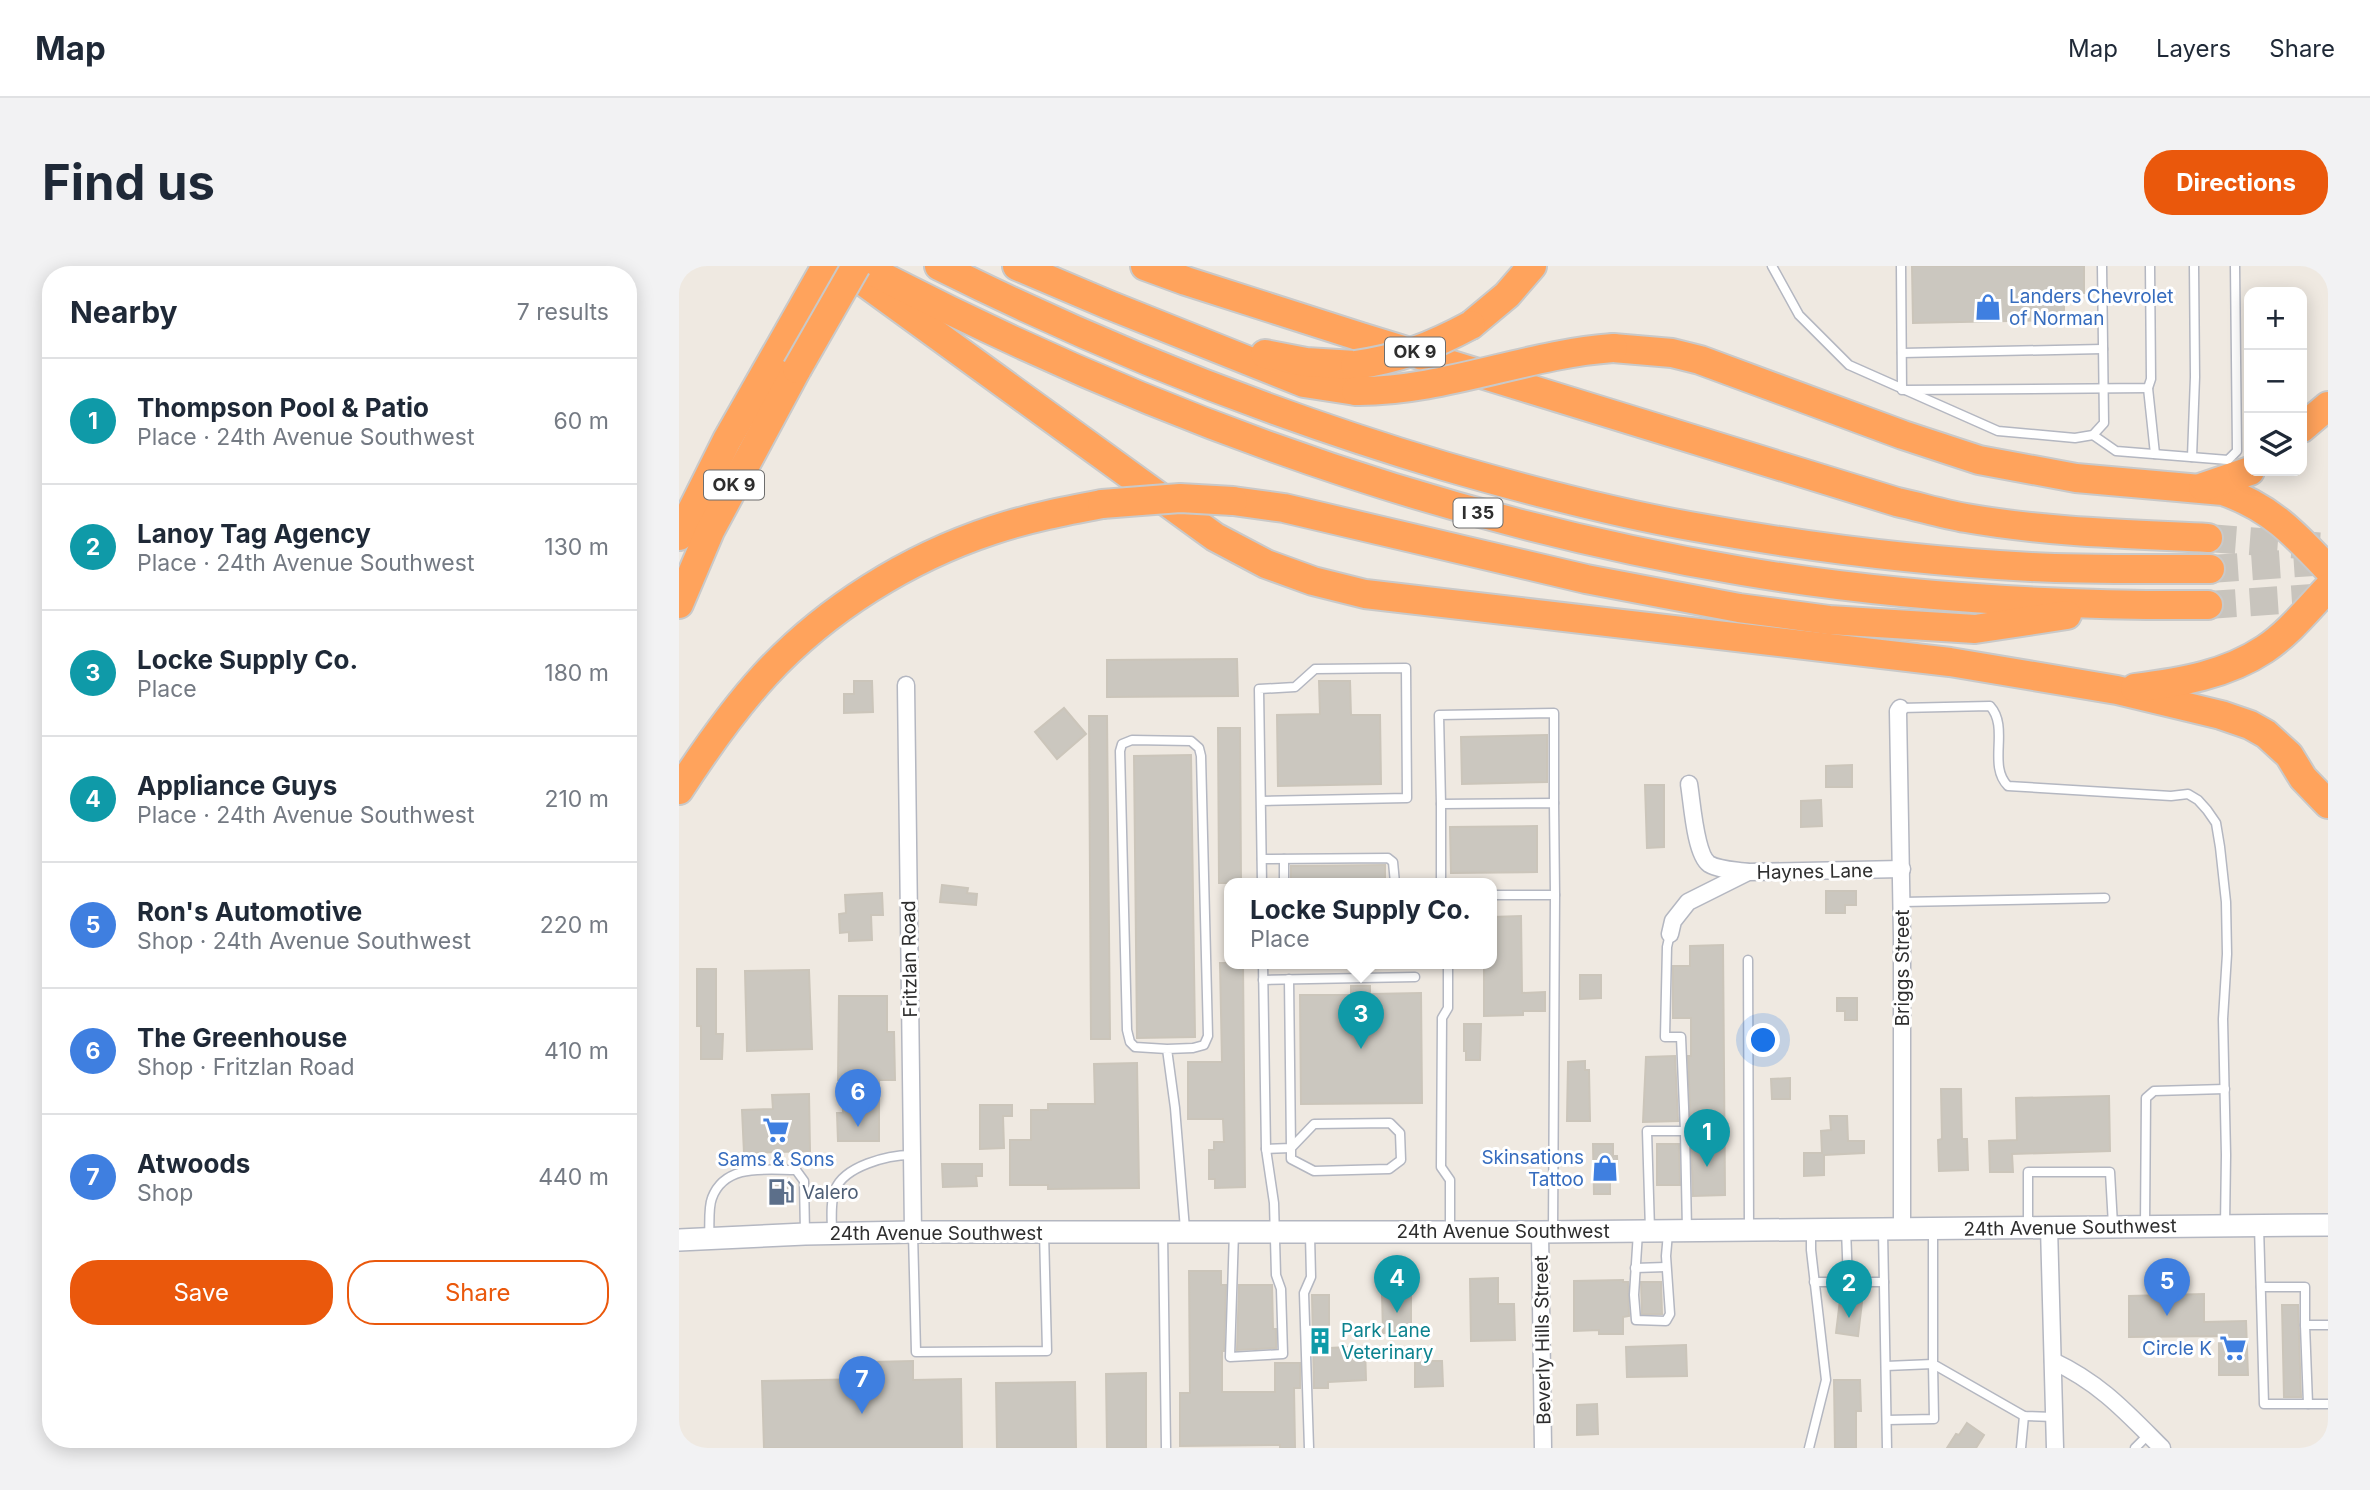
<!DOCTYPE html>
<html lang="en">
<head>
<meta charset="utf-8">
<style>
  :root { --surface:#fff; --page:#f2f2f3; --text:#1f2937; --muted:#747a83; --line:#e0e1e3; --accent:#ea580c }
  body { margin:0; font-family:Inter,sans-serif; background:var(--page); color:var(--text) }
  .controls { position:absolute; right:21px; top:21px; display:grid; overflow:hidden; border-radius:14px; box-shadow:0 4px 18px #0003 }
  .controls button { width:63px; height:63px; display:grid; place-items:center; padding:0; border:0; border-bottom:2px solid var(--line); background:var(--surface); color:var(--text); font:35px sans-serif }
  .you { position:absolute; left:1085px; top:775px; width:24px; height:24px; margin:-18px; border:5px solid #fff; border-radius:50%; background:#1a73e8; box-shadow:0 0 0 10px #1a73e833 }
  .badge { display:grid; place-items:center; width:46px; height:46px; border-radius:50%; background:var(--accent); color:#fff; font-size:23px; font-weight:700 }
  .pin { position:absolute; translate:-50% -58px; filter:drop-shadow(0 2px 4px #0008) }
  .pin::after { content:''; position:absolute; top:37px; width:24px; height:21px; background:inherit; clip-path:polygon(0 0,100% 0,50% 100%) }
  .popup { position:absolute; left:545px; top:612px; width:273px; height:91px; box-sizing:border-box; display:grid; place-content:center; border-radius:14px; background:var(--surface); filter:drop-shadow(0 2px 5px #0005); font-size:23px; white-space:nowrap; color:var(--muted) }
  .popup b { font-size:26px; color:var(--text) }
  .popup::after { content:''; position:absolute; left:50%; top:100%; margin-left:-14px; border:14px solid transparent; border-top-color:var(--surface) }
  .list { margin:0; padding:0; list-style:none }
  h2 { display:flex; justify-content:space-between; align-items:center; height:91px; margin:0; padding:0 28px; font-size:30px }
  h2 small { font-size:23px; font-weight:400; color:var(--muted) }
  .list li { display:grid; grid-template-columns:46px 1fr auto; gap:21px; align-items:center; box-sizing:border-box; height:126px; padding:0 28px; border-top:2px solid var(--line) }
  .list b { display:block; font-size:26px; white-space:nowrap }
  .list p { margin:0; font-size:23px; white-space:nowrap; color:var(--muted) }
  .list em { font-size:23px; font-style:normal; color:var(--muted) }
  .actions { display:flex; gap:14px; padding:21px 28px }
  .actions a { flex:1; padding:16px 0; border:2px solid var(--accent); border-radius:28px; text-align:center; font-size:24px; color:var(--accent) }
  .actions .main { background:var(--accent); color:#fff }
  .icon { flex:none; width:38px; height:38px; fill:none; stroke:currentColor; stroke-width:2; stroke-linecap:round; stroke-linejoin:round }
  .map { position:relative; flex:none; width:1649px; height:1182px; overflow:hidden; border-radius:28px }
  header { display:flex; align-items:center; gap:42px; box-sizing:border-box; height:98px; padding:0 35px; background:var(--surface); border-bottom:2px solid var(--line) }
  header strong { font-size:33px }
  nav { display:flex; gap:38px; margin-inline-start:auto; font-size:24px }
  .intro { display:flex; align-items:center; justify-content:space-between; box-sizing:border-box; height:168px; padding:0 42px }
  h1 { margin:0; font-size:49px }
  .button { padding:18px 32px; border-radius:28px; background:var(--accent); color:#fff; font-size:24px; font-weight:700 }
  main { display:flex; gap:42px; padding:0 42px }
  aside { flex:1; background:var(--surface); border-radius:28px; box-shadow:0 4px 18px #0003 }
  .map>svg:first-child { display:block }
  .building { fill:#cbc7bf; stroke:#cbc5ba; stroke-width:2 }
  .lines { fill:none; stroke-linecap:round; stroke-linejoin:round }
  .highway-tunnel { stroke:#c8c4bd; stroke-width:28; stroke-dasharray:28 14; stroke-linecap:butt }
  .lane-casing { stroke:#b4b7c1; stroke-width:11 }
  .street-casing { stroke:#b4b7c1; stroke-width:19 }
  .secondary-casing { stroke:#b4b7c1; stroke-width:24 }
  .highway-casing { stroke:#c9c9c9; stroke-width:32 }
  .lane { stroke:#fff; stroke-width:8 }
  .street { stroke:#fff; stroke-width:16 }
  .secondary { stroke:#fff; stroke-width:21 }
  .highway { stroke:#ffa35c; stroke-width:28 }
  .highway-bridge-casing { stroke:#c9c9c9; stroke-width:32; stroke-linecap:butt }
  .highway-bridge { stroke:#ffa35c; stroke-width:28 }
  .labels { text-anchor:middle; stroke-width:6; stroke-linejoin:round; paint-order:stroke }
  .shield { fill:#fff; stroke:#6d6d6d; stroke-width:2 }
  .shield-label { font-size:18px; font-weight:bold; fill:#2e2e2e }
  .shop-label { font-size:19px; fill:#366cbe; stroke:#fff; text-anchor:end }
  .street-label { font-size:19px; fill:#2e2e2e; stroke:#fff }
  .service-label { font-size:19px; fill:#4e5e75; stroke:#fff; text-anchor:start }
  .culture-label { font-size:19px; fill:#0d838f; stroke:#fff; text-anchor:start }
</style>
</head>
<body>
<header>
<strong>Map</strong>
<nav><a>Map</a><a>Layers</a><a>Share</a></nav>
</header>
<div class="intro"><h1>Find us</h1><a class="button">Directions</a></div>
<main>
<aside>
<h2>Nearby<small>7 results</small></h2>
<ul class="list">
<li><span class="badge" style="background:#0f9aa8">1</span><div><b>Thompson Pool &amp; Patio</b><p>Place · 24th Avenue Southwest</p></div><em>60 m</em></li>
<li><span class="badge" style="background:#0f9aa8">2</span><div><b>Lanoy Tag Agency</b><p>Place · 24th Avenue Southwest</p></div><em>130 m</em></li>
<li><span class="badge" style="background:#0f9aa8">3</span><div><b>Locke Supply Co.</b><p>Place</p></div><em>180 m</em></li>
<li><span class="badge" style="background:#0f9aa8">4</span><div><b>Appliance Guys</b><p>Place · 24th Avenue Southwest</p></div><em>210 m</em></li>
<li><span class="badge" style="background:#3f7fe0">5</span><div><b>Ron's Automotive</b><p>Shop · 24th Avenue Southwest</p></div><em>220 m</em></li>
<li><span class="badge" style="background:#3f7fe0">6</span><div><b>The Greenhouse</b><p>Shop · Fritzlan Road</p></div><em>410 m</em></li>
<li><span class="badge" style="background:#3f7fe0">7</span><div><b>Atwoods</b><p>Shop</p></div><em>440 m</em></li>
</ul>
<div class="actions"><a class="main">Save</a><a>Share</a></div>
</aside>
<div class="map">
<svg width="1649" height="1182" viewBox="0 0 1649 1182">
  <rect width="100%" height="100%" fill="#efe9e1"/>
  <g class="building">
    <path d="M1233,0H1405V27H1385V54L1234,57Z"/>
    <path d="M558,393L559,430L428,431V394Z"/>
    <path d="M175,415H193L194,446L165,447V428H175Z"/>
    <path d="M640,415H671L672,449H701L702,518L599,520L598,449L641,448Z"/>
    <path d="M385,442L407,468L378,493L356,466Z"/>
    <path d="M410,450H428L431,773H412Z"/>
    <path d="M539,462H561L562,617H540Z"/>
    <path d="M868,469V516L783,518L782,471Z"/>
    <path d="M512,489L516,771L458,772L455,490Z"/>
    <path d="M1173,499V521H1147V500Z"/>
    <path d="M966,519H985V581L968,582Z"/>
    <path d="M1142,534L1143,560L1122,561V535Z"/>
    <path d="M858,560V606L772,607L771,561Z"/>
    <path d="M706,599V617H612V600Z"/>
    <path d="M263,619L289,622L288,627L298,628L297,639L261,636Z"/>
    <path d="M1147,625H1177V639H1166V647H1147Z"/>
    <path d="M203,627L204,649H192L193,674L170,675V666L161,667L160,648L167,647L166,629Z"/>
    <path d="M842,650L843,727L866,726V745H844V749L805,750V697H813V651Z"/>
    <path d="M1044,679L1046,929L1014,930L1009,790H1012V752H994V700H1011V680Z"/>
    <path d="M541,697H564L566,921L536,922V913H530V884H535V876H545L544,853H509V796H543Z"/>
    <path d="M18,703H37V768H44L43,793H22V760H18Z"/>
    <path d="M130,704L133,783L68,785L66,705Z"/>
    <path d="M901,709H922V732L901,733Z"/>
    <path d="M672,720H691V728L742,727L743,837L622,838L621,729H672Z"/>
    <path d="M160,730H208V766H215L216,814H200V875H159L158,847H164L163,814H159Z"/>
    <path d="M1158,732H1178V754H1166V745H1158Z"/>
    <path d="M785,758H802L801,794H787V785H785Z"/>
    <path d="M996,790L999,855L964,856L967,791Z"/>
    <path d="M906,795V804H910L911,855H888L889,796Z"/>
    <path d="M458,797L460,922L369,923V919H331V874H352V844H369V838H416L415,798Z"/>
    <path d="M1111,812V833H1093L1092,813Z"/>
    <path d="M1262,823H1282L1283,873H1288L1289,904L1260,905L1259,874L1263,873Z"/>
    <path d="M130,828L131,885L65,887L63,844L94,843L93,829Z"/>
    <path d="M1430,830L1431,885L1333,888L1334,906H1311L1310,875L1338,874L1337,832Z"/>
    <path d="M301,839H333V850H324L325,882L301,883Z"/>
    <path d="M1151,850H1168L1169,875H1185V887L1145,889V909L1125,910V887H1143L1142,865L1152,864Z"/>
    <path d="M914,878H934V890H938L939,913H931V928H915Z"/>
    <path d="M978,878H1000L1001,919H978Z"/>
    <path d="M263,898H303V910H297L298,920L264,921Z"/>
    <path d="M92,916L114,917L113,937L91,936Z"/>
    <path d="M510,1005H542V1019H547L545,1085H543V1126H596V1097H621V1122H615L616,1182H601V1179L501,1180V1127H511Z"/>
    <path d="M819,1012V1038H835L836,1074L792,1075L791,1013Z"/>
    <path d="M944,1014V1016H949L950,1050L944,1051V1068H920V1064L895,1065V1015Z"/>
    <path d="M962,1016H982L983,1048H963Z"/>
    <path d="M560,1019H593L594,1063H597V1082L558,1084Z"/>
    <path d="M732,1026V1066L704,1067L703,1027Z"/>
    <path d="M1525,1028V1056L1567,1055L1569,1109H1540V1070L1450,1071V1030Z"/>
    <path d="M633,1029H650V1082L686,1080L687,1114L649,1116V1122H635Z"/>
    <path d="M1161,1034L1183,1036L1179,1070L1157,1067Z"/>
    <path d="M1603,1039H1619L1622,1131H1605Z"/>
    <path d="M1007,1079L1008,1110L948,1111L947,1081Z"/>
    <path d="M234,1095V1114L282,1113L283,1182H85L83,1115L194,1113L193,1096Z"/>
    <path d="M736,1095H763L764,1120L736,1121Z"/>
    <path d="M467,1107V1182H428L427,1108Z"/>
    <path d="M1155,1114H1181L1182,1145H1177V1182H1156Z"/>
    <path d="M396,1116L397,1182H318L317,1117Z"/>
    <path d="M918,1138L919,1168L898,1169V1139Z"/>
    <path d="M1288,1157L1305,1169L1297,1182H1268L1277,1168L1280,1169Z"/>
  </g>
  <g class="lines">
    <g class="highway-tunnel">
      <path d="M1529,272L1649,281"/>
      <path d="M1531,303L1649,295"/>
      <path d="M1529,339L1649,331"/>
    </g>
    <defs>
      <g id="lane">
        <path d="M1093,0L1120,49L1170,99L1319,165L1396,172L1414,169L1425,157L1423,0"/>
        <path d="M1222,0L1223,124"/>
        <path d="M1223,87L1424,83"/>
        <path d="M1469,122L1476,188"/>
        <path d="M1226,124L1469,122L1472,113L1471,0"/>
        <path d="M1414,169L1437,185L1549,194L1558,185L1556,0"/>
        <path d="M1513,191L1516,111L1515,0"/>
        <path d="M1221,442L1311,440C1331,462 1308,499 1329,520L1492,530L1509,528L1519,534L1528,544L1537,557L1541,581L1547,636L1548,688L1544,753L1547,889L1546,960"/>
        <path d="M582,535L728,532L727,402L636,403L616,421L580,423L583,617"/>
        <path d="M762,538L760,449L875,447V537"/>
        <path d="M583,593L709,592L714,596L716,617"/>
        <path d="M605,593V617"/>
        <path d="M762,617V538L875,537L876,629"/>
        <path d="M813,629H876L874,965"/>
        <path d="M1223,636L1426,632"/>
        <path d="M991,668L988,681L986,771H1002L1006,865"/>
        <path d="M1069,694L1070,964"/>
        <path d="M769,697V742L763,752L762,901L771,914V966"/>
        <path d="M584,714L736,711"/>
        <path d="M488,783L514,782L525,779L529,770L522,490L520,482L512,475L453,474L443,478L441,485L448,764L451,776L456,781L488,783L496,842L506,963"/>
        <path d="M711,857L721,867L722,894L710,903L635,905L612,893V882L635,858Z"/>
        <path d="M587,883L612,882L610,713"/>
        <path d="M1466,959L1467,832L1475,825L1546,823"/>
        <path d="M1349,960V906H1431L1434,959"/>
        <path d="M1580,960L1585,1138H1649"/>
        <path d="M1167,963L1169,1016"/>
        <path d="M971,964L968,865H1006L1008,964"/>
        <path d="M1204,965L1208,1182"/>
        <path d="M1254,965V1098L1345,1150L1375,1151"/>
        <path d="M484,966L487,1182"/>
        <path d="M555,966L551,1091L604,1088L602,1023L597,1009L595,937L587,883L584,697"/>
        <path d="M959,966L955,1029L957,1054L987,1055L991,1048L987,990L989,967"/>
        <path d="M153,967C153,954 151,937 156,924C165,900 209,889 232,889"/>
        <path d="M234,967L237,1086L368,1085L365,966"/>
        <path d="M30,971C31,959 29,942 33,932C46,897 87,904 117,904L125,915L126,967"/>
        <path d="M956,1002L987,1001"/>
        <path d="M1135,1016H1205"/>
        <path d="M1582,1021H1626V1059H1649"/>
        <path d="M1626,1059L1629,1138"/>
        <path d="M1207,1100L1254,1098L1255,1153L1208,1154"/>
        <path d="M630,1182L625,1027L632,1011L631,969"/>
        <path d="M1130,1182L1147,1114L1132,984V964"/>
        <path d="M1342,1182L1345,1150"/>
        <path d="M1456,1182L1470,1168"/>
      </g>
      <g id="street">
        <path d="M227,419L234,966"/>
        <path d="M1221,442L1219,445L1223,671V962"/>
        <path d="M1010,518C1013,535 1016,588 1030,598C1040,604 1057,604 1069,606"/>
        <path d="M991,668L994,655L1009,636L1069,606L1223,603"/>
        <path d="M1370,961L1376,1182"/>
        <path d="M861,966L864,1182"/>
        <path d="M1374,1095C1421,1117 1447,1146 1483,1182"/>
      </g>
      <path id="secondary" d="M0,974L126,968L234,966H861L1649,959"/>
      <g id="highway">
        <path d="M163,0L536,271L587,298L634,315L686,328L1271,396L1438,424L1542,449L1571,459L1587,468L1599,479L1610,489L1624,512L1649,538"/>
        <path d="M260,0C422,81 591,148 765,200C848,224 931,246 1016,261C1127,281 1240,295 1352,301C1411,304 1471,303 1531,303"/>
        <path d="M338,0L430,39L625,117L677,125"/>
        <path d="M466,0L507,15L682,71L1218,236C1241,241 1264,248 1287,252C1366,266 1448,268 1529,272"/>
        <path d="M195,6C468,148 759,254 1063,305C1217,331 1374,340 1529,339"/>
        <path d="M792,59L828,29L853,0"/>
        <path d="M934,82L993,87L1021,94L1224,169L1300,194L1397,212L1544,225C1591,241 1616,268 1649,303"/>
        <path d="M586,88L627,96L676,99"/>
        <path d="M1623,162L1649,140"/>
        <path d="M1524,221L1571,205"/>
        <path d="M554,235L605,242L907,313L1060,342L1150,354L1296,363L1388,349"/>
        <path d="M0,270L48,174L147,0"/>
        <path d="M0,338L31,265L118,103"/>
        <path d="M1456,422C1502,416 1547,409 1586,383C1610,367 1629,343 1649,322"/>
        <path d="M0,524C26,484 54,444 86,409C147,343 229,292 314,264C350,252 386,245 423,238"/>
      </g>
    </defs>
    <use href="#lane" class="lane-casing"/>
    <use href="#street" class="street-casing"/>
    <use href="#secondary" class="secondary-casing"/>
    <use href="#highway" class="highway-casing"/>
    <use href="#lane" class="lane"/>
    <use href="#street" class="street"/>
    <use href="#secondary" class="secondary"/>
    <use href="#highway" class="highway"/>
    <defs>
      <g id="highway-bridge">
        <path d="M676,99C720,93 753,80 792,59"/>
        <path d="M118,103L177,0"/>
        <path d="M677,125C764,126 847,88 934,82"/>
        <path d="M423,238L501,232L554,235"/>
      </g>
    </defs>
    <use href="#highway-bridge" class="highway-bridge-casing"/>
    <use href="#highway-bridge" class="highway-bridge"/>
  </g>
  <defs>
    <symbol id="shop-bare" viewBox="-9 -9 18 18"><path d="M-5-2.5h2.3a2.7 3.5 0 0 1 5.4 0H5L5.5 6h-11ZM-1.5-2.5h3a1.5 2.3 0 0 0-3 0Z" fill="#3f7fe0" stroke="#fff" stroke-width="2.5" paint-order="stroke"/></symbol>
    <symbol id="supermarket-bare" viewBox="-9 -9 18 18"><path d="M-6-5.5h2.5l.6 2H6L4.5 2H-2.5L-4.4-4H-6ZM-1.5 3.2a1.3 1.3 0 1 0 .1 0ZM3 3.2a1.3 1.3 0 1 0 .1 0Z" fill="#3f7fe0" stroke="#fff" stroke-width="2.5" paint-order="stroke"/></symbol>
    <symbol id="fuel-bare" viewBox="-9 -9 18 18"><path d="M-5.5-6h7V0h2V4h1.3V-2.5L3-4.5l.8-.8L6-3V5H2.5V1h-1V6h-7ZM-4.2-4.7v3.2H.2V-4.7Z" fill="#5c6f8a" stroke="#fff" stroke-width="2.5" paint-order="stroke"/></symbol>
    <symbol id="building-bare" viewBox="-9 -9 18 18"><path d="M-4-6H4V6H1V3H-1V6H-4ZM-2.5-4.3h1.7v1.8h-1.7ZM.8-4.3h1.7v1.8H.8ZM-2.5-1h1.7V.8h-1.7ZM.8-1h1.7V.8H.8Z" fill="#0f9aa8" stroke="#fff" stroke-width="2.5" paint-order="stroke"/></symbol>
  </defs>
  <g fill-rule="evenodd">
    <use href="#shop-bare" x="1290" y="22" width="38" height="38"/>
    <use href="#supermarket-bare" x="78" y="845" width="38" height="38"/>
    <use href="#shop-bare" x="907" y="883" width="38" height="38"/>
    <use href="#fuel-bare" x="83" y="907" width="38" height="38"/>
    <use href="#building-bare" x="622" y="1056" width="38" height="38"/>
    <use href="#supermarket-bare" x="1535" y="1063" width="38" height="38"/>
  </g>
  <g class="labels">
    <g class="shield">
      <rect x="706" y="71.5" width="60" height="29" rx="5"/>
      <rect x="25" y="204.5" width="60" height="29" rx="5"/>
      <rect x="774.5" y="232.5" width="49" height="29" rx="5"/>
    </g>
    <g class="shield-label">
      <text x="736" y="92">OK 9</text>
      <text x="55" y="225">OK 9</text>
      <text x="799" y="253">I 35</text>
    </g>
    <g class="shop-label">
      <text x="1330" y="37" text-anchor="start">Landers Chevrolet<tspan x="1330" dy="22">of Norman</tspan></text>
      <text x="905" y="898">Skinsations<tspan x="905" dy="22">Tattoo</tspan></text>
      <text x="97" y="900" text-anchor="middle">Sams &amp; Sons</text>
      <text x="1533" y="1089">Circle K</text>
    </g>
    <g class="street-label">
      <text transform="translate(1136 605) rotate(-1)" y="7">Haynes Lane</text>
      <text transform="translate(230 693) rotate(-91)" y="7">Fritzlan Road</text>
      <text transform="translate(1223 702) rotate(-90)" y="7">Briggs Street</text>
      <text transform="translate(1391 961) rotate(-1)" y="7">24th Avenue Southwest</text>
      <text x="824" y="972">24th Avenue Southwest</text>
      <text x="257" y="974">24th Avenue Southwest</text>
      <text transform="translate(863 1074) rotate(-91)" y="7">Beverly Hills Street</text>
    </g>
    <g class="service-label">
      <text x="123" y="933">Valero</text>
    </g>
    <g class="culture-label">
      <text x="662" y="1071">Park Lane<tspan x="662" dy="22">Veterinary</tspan></text>
    </g>
  </g>
</svg>
<div class="controls">
<button>+</button>
<button>−</button>
<button><svg class="icon" aria-label="layers" viewBox="0 0 24 24"><path d="M12 4l9 5-9 5-9-5zM3 14l9 5 9-5"/></svg></button>
</div>
<div class="you"></div>
<div class="pin badge" style="left:1028px;top:901px;background:#0f9aa8">1</div>
<div class="pin badge" style="left:1170px;top:1052px;background:#0f9aa8">2</div>
<div class="pin badge" style="left:682px;top:783px;background:#0f9aa8">3</div>
<div class="popup"><b>Locke Supply Co.</b>Place</div>
<div class="pin badge" style="left:718px;top:1047px;background:#0f9aa8">4</div>
<div class="pin badge" style="left:1488px;top:1050px;background:#3f7fe0">5</div>
<div class="pin badge" style="left:179px;top:861px;background:#3f7fe0">6</div>
<div class="pin badge" style="left:183px;top:1148px;background:#3f7fe0">7</div>
</div>
</main>
</body>
</html>
